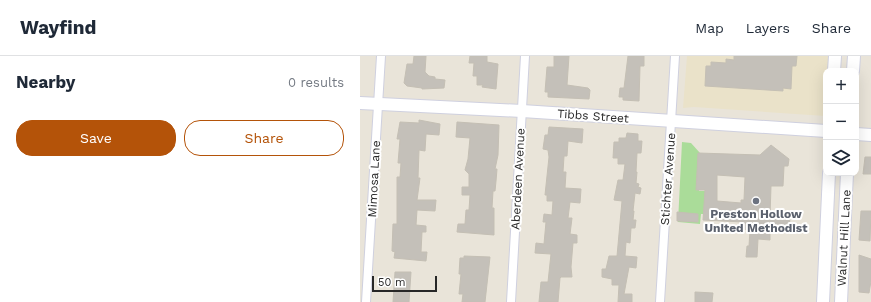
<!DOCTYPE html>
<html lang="en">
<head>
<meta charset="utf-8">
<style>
  :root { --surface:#fff; --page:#f6f6f7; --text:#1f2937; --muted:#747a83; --line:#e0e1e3; --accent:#b45309 }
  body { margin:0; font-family:"Work Sans",sans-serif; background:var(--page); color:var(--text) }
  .controls { position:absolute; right:12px; top:12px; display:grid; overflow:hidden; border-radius:8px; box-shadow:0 4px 16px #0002 }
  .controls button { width:36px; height:36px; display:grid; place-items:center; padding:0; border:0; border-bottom:1px solid var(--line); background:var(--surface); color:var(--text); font:20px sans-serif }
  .scale { position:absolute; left:12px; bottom:10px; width:65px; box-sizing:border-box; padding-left:4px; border:2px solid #272727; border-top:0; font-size:11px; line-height:14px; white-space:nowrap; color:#272727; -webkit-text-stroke:3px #fff; paint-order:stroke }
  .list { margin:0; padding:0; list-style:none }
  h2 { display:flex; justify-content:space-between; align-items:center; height:52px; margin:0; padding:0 16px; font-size:17px }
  h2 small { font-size:13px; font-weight:400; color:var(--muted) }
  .actions { display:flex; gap:8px; padding:12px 16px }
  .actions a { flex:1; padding:9px 0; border:1px solid var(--accent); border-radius:16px; text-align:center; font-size:14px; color:var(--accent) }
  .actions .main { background:var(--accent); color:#fff }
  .icon { flex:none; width:22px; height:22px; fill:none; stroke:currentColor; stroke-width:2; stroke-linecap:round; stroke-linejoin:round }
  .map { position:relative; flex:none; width:511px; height:246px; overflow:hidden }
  header { display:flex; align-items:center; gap:24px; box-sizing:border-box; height:56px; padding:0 20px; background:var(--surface); border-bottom:1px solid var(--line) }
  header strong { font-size:19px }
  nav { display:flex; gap:22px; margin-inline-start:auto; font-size:14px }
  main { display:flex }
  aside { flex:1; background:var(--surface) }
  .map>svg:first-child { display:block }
  .education { fill:#eae2c9 }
  .green { fill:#aadc99 }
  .building { fill:#c4c0b9; stroke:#c4bfb4; fill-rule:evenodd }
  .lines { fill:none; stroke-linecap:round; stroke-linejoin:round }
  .street-casing { stroke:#cfd0df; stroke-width:10 }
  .secondary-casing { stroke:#cfd0df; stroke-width:14 }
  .street { stroke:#fff; stroke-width:8 }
  .secondary { stroke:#fff; stroke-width:12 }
  .worship-dot { fill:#6b7280; stroke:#fff; stroke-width:1.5 }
  .labels { text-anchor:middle; stroke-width:4; stroke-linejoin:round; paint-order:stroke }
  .street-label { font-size:12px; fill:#272727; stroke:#fff }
  .worship-label { font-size:12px; font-weight:bold; fill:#5b616d; stroke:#fff }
</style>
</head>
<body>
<header>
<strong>Wayfind</strong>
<nav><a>Map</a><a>Layers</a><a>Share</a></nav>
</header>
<main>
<aside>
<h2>Nearby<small>0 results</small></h2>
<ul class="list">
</ul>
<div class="actions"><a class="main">Save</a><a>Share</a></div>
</aside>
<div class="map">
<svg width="511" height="246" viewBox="0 0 511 246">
  <rect width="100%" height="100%" fill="#e9e4d9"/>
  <path class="education" d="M327,0H469V15H466L465,60L334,51L323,52Z"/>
  <path class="green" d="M322,86L331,87L340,97L339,135H347L346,158H341L340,168L318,166Z"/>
  <g class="building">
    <path d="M54,0H66L65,16L69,20L75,21V23L85,24L84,32L62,33V32L47,30L44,27L47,8H53Z"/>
    <path d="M110,0H127V6L138,8L136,33L122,31L123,29H117V20H113L114,7H109Z"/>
    <path d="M194,0H209L207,29L228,32L230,34L229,43L188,41V36H185L187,11H194Z"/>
    <path d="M268,0H284V10H280L279,45L263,44V41H259L260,32H264Z"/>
    <path d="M374,0H437L436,10H432L431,33L423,32V35L345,30L346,10H351V6L366,7V3L374,4Z"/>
    <path d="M59,64L80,68L79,79L66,78L65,95L59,94L58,122H60L57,144H76L75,155L57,154L56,169L66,170V176H62L61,196H67L66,205L34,202L35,196L32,195L33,168H37V121H40L41,107H38L40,83H37L40,66L59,67Z"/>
    <path d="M97,66L139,69L138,99L135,113H137L136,125L135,135H133L132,152H134V179L97,176L98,168H105L106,154H109L110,139H102V131H109V118L105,114L108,103L110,82L96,81Z"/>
    <path d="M189,71L223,73L222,87L208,85L207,100H204L203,116H206L205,132L221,133L220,147L210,146L208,162H212L210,178L217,179V187H213L211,211L212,221H201L200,222L198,246H179L181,226H188L191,198L175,197L176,187L184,188L186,166H183L184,158L192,159L193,145H187V139H185L189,101L188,94L183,93L185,79H188Z"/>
    <path d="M267,77L278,78V85H282L281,97H277L276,116H277L276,127L279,128L278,131L281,132L280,138L275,137L273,155H274L273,164H276L275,172H271L270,187L266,186L265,200L277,201L276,212L269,211L264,238H272V246H258L259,229H252V223L242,221V213H246L249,200H257L262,145L254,144L258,124H263L265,108H258V102H253L254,86H259V82H266Z"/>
    <path d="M411,89L429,103L428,110H424L423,130H411L410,160L430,161L429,176L410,175V184L398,183L397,201H386L387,190H389L390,174L382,173L383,166L343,164L345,134H336L338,97L400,99ZM357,119L385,121L384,144H381V147L357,145Z"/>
    <path d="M505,101H511V118H503Z"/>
    <path d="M501,155H511L510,185L499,184Z"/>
    <path d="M317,156L338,158V166L317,165Z"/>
    <path d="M499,199L511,203V225L509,237L499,236Z"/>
    <path d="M104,200L130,201L125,246H102L103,238H99L101,218H99L100,202H104Z"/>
    <path d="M35,216H51L49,246H33Z"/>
    <path d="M335,236L353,237L352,246H335Z"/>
  </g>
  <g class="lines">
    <defs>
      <g id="street">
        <path d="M6,246L21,0"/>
        <path d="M151,246L165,0"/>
        <path d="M300,246L315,0"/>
      </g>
      <g id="secondary">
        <path d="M474,15L475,0"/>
        <path d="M493,15L494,0"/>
        <path d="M0,47L162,55L466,75"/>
        <path d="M496,78L511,79"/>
        <path d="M463,246L469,117"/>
        <path d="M481,246L487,117"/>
      </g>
    </defs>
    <use href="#street" class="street-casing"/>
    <use href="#secondary" class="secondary-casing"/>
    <use href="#street" class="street"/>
    <use href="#secondary" class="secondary"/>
  </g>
  <circle class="worship-dot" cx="396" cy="145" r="4"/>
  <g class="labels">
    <g class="street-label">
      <text transform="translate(233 60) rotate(4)" y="4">Tibbs Street</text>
      <text transform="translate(14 123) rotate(-87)" y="4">Mimosa Lane</text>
      <text transform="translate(158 123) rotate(-87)" y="4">Aberdeen Avenue</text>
      <text transform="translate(308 123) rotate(-86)" y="4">Stichter Avenue</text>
      <text transform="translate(484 182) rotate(-87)" y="4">Walnut Hill Lane</text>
    </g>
    <g class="worship-label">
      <text x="396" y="162">Preston Hollow<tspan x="396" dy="14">United Methodist</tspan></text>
    </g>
  </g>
</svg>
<div class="controls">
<button>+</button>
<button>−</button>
<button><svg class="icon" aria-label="layers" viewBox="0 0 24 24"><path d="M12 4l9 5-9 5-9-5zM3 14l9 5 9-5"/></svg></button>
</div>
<div class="scale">50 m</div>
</div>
</main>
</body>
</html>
